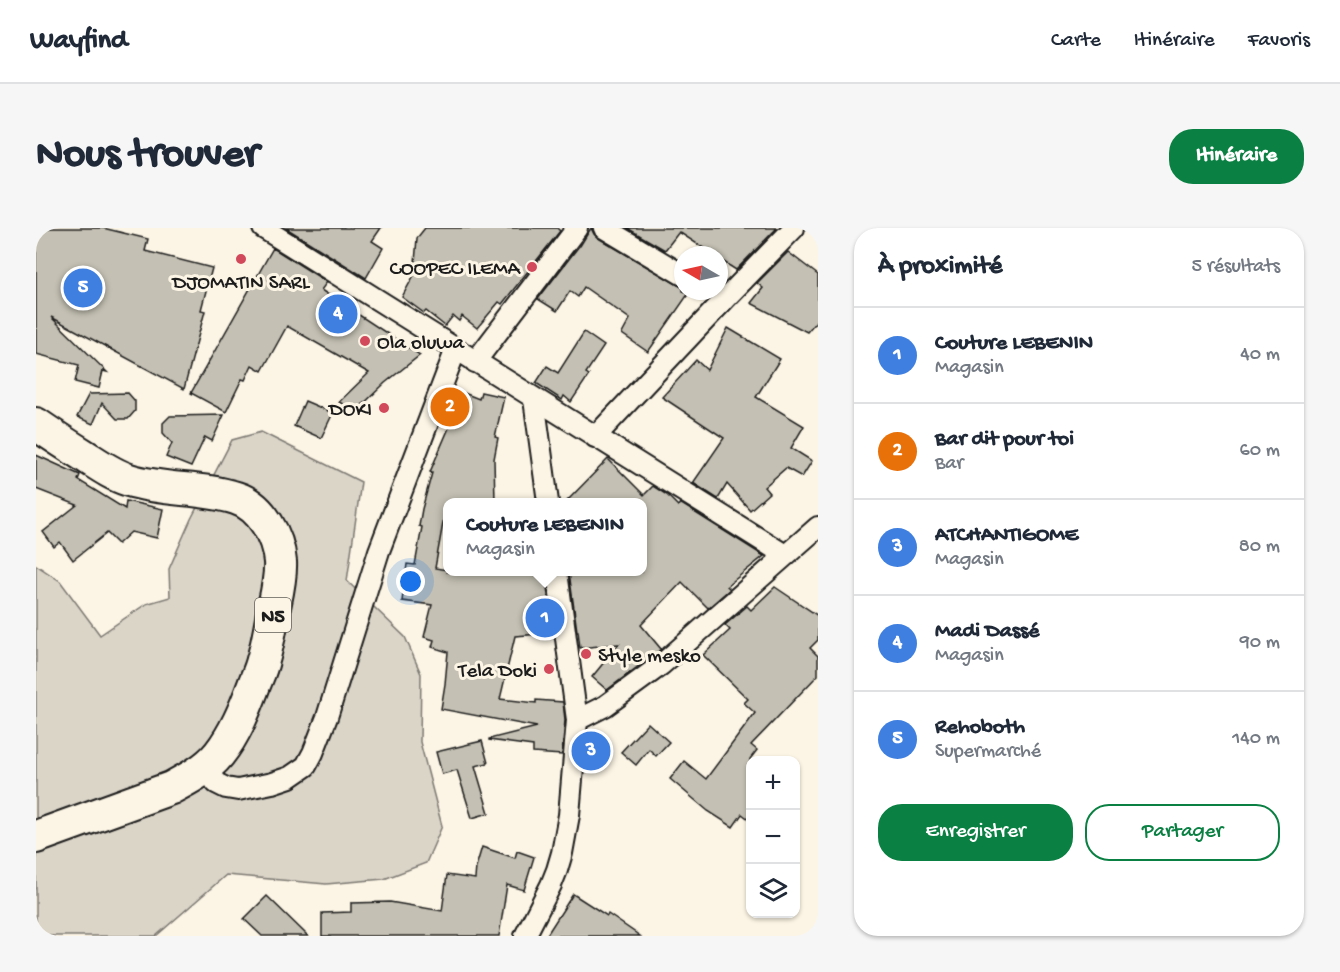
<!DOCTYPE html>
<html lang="fr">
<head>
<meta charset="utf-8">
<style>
  :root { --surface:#fff; --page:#f6f6f7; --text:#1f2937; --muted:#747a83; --line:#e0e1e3; --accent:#0b8043 }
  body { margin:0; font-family:"Gochi Hand",sans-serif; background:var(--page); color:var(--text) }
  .controls { position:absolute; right:18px; bottom:18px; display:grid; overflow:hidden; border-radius:12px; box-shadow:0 2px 4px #0004 }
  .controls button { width:54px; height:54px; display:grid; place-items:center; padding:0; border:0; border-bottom:2px solid var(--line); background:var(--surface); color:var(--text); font:30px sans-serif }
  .compass { position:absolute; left:638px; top:18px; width:54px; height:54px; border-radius:50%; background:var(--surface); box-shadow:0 2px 4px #0004; rotate:279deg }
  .you { position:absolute; left:375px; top:354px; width:21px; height:21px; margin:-15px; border:4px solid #fff; border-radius:50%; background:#1a73e8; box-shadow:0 0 0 9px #1a73e833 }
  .badge { display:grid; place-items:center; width:39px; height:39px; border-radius:50%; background:var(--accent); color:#fff; font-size:20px; font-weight:700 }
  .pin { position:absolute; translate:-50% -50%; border:3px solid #fff; box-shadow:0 2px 6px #0006 }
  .popup { position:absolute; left:407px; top:270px; width:204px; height:78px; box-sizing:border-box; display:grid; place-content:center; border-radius:12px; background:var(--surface); filter:drop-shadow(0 2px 4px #0005); font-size:20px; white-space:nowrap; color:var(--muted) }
  .popup b { font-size:22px; color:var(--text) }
  .popup::after { content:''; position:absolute; left:50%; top:100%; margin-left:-12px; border:12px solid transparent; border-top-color:var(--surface) }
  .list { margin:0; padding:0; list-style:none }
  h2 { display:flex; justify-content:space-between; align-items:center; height:78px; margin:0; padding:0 24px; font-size:26px }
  h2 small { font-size:20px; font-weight:400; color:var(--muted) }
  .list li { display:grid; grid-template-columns:39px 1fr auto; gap:18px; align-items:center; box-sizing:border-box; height:96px; padding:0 24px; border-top:2px solid var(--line) }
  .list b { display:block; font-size:22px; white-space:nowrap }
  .list p { margin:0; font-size:20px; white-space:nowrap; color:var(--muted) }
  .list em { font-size:20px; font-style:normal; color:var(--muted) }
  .actions { display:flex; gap:12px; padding:18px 24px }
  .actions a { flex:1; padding:14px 0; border:2px solid var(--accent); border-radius:24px; text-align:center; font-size:21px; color:var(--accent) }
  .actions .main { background:var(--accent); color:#fff }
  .icon { flex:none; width:33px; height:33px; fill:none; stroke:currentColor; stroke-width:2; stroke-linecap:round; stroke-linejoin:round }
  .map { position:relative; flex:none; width:782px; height:708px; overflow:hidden; border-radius:24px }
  header { display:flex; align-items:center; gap:36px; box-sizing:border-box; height:84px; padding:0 30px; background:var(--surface); border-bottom:2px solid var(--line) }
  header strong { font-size:28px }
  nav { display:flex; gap:33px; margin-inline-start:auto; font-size:21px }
  .intro { display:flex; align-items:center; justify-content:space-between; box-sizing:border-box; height:144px; padding:0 36px }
  h1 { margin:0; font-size:42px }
  .button { padding:15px 27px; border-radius:24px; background:var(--accent); color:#fff; font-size:21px; font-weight:700 }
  main { display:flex; gap:36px; padding:0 36px }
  aside { flex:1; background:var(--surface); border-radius:24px; box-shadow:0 2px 4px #0004 }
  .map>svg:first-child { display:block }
  .green { fill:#dbd5c8; stroke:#7c7872; stroke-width:1.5 }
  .building { fill:#c4c0b3; stroke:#1c1c1c; stroke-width:1.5 }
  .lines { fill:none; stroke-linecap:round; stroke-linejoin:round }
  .street-casing { stroke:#1c1c1c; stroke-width:24 }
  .primary-casing { stroke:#1c1c1c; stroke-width:36 }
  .street { stroke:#fcf5e5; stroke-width:20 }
  .primary { stroke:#fcf5e5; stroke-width:32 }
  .poi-dot { fill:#d1495b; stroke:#fcf5e5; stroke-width:2 }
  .labels { text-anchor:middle; stroke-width:6; stroke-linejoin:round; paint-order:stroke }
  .shield { fill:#fcf5e5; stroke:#5f5d58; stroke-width:1.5 }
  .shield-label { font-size:20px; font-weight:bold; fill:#1c1c1c }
  .poi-label { font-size:21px; fill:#1c1c1c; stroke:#fcf5e5; text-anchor:end }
</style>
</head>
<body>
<header>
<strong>Wayfind</strong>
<nav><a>Carte</a><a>Itinéraire</a><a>Favoris</a></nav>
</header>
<div class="intro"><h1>Nous trouver</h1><a class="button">Itinéraire</a></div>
<main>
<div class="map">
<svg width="782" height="708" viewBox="0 0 782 708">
  <rect width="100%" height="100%" fill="#fcf5e5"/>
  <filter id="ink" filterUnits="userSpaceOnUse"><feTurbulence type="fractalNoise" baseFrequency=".0167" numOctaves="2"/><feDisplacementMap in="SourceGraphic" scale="12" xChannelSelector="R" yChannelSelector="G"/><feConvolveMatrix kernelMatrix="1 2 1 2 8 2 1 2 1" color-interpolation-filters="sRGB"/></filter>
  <g filter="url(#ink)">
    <path class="green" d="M225,204L325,254L311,353L369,409L385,446L384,514L406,598L390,635L348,651L290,656L190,647L120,708H0V337L24,353L64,407L110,376L134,369L133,341L155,291L196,212Z"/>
    <g class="building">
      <path d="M0,0H67L112,11L109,23L176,40L165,82L169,83L148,161L15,89L71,144L67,143L63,160L39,154L43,137L0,126Z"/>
      <path d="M250,0H345L336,13L347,20L330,50Z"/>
      <path d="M389,0H521L524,3L466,76L463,74L441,100L426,88L423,93L417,88L409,98L390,83L388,85L366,69L378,47L381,10Z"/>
      <path d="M555,0L558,6L562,10L644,58L647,60V63L653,65L612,124L586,106L594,91L548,59L542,69L534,63L521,83L502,71L543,18H544Z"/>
      <path d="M591,0H741L700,42L683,31V27H678L643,4L629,22Z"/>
      <path d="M237,20L291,54L285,62L384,127L349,155L320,183L303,174L333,145L251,98L226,143L216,137L209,152L206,151L190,184L155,165Z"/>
      <path d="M752,24L782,47V91L771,104L715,75L727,60L721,55Z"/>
      <path d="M692,100L744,131L720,169L768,198L755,220L776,233L766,249L750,240L728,259L733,265L714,282L691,256L682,271L657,255L688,210L626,169L660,132L671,142Z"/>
      <path d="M548,104L568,118L550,145L553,147L535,174L528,168L526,172L500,155L511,138L522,145Z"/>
      <path d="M445,164L468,169L459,209L462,210L458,231L459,274H411V285L409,284L399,340L411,342V344L438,346L440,344H509L517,405L479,408L464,471L500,475V472L527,474L529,492L526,527L497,525V518L453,512V511L501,499L405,481L409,456L412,424L396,419L398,412L388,409L396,377L366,373L371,336L379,337L386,299L383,298L386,281L396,245L394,244L428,165L443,171Z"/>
      <path d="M92,165L99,173V183L92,191H81L66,175L57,196L41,189L53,166Z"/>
      <path d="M269,173L297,185L285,210L258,198Z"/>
      <path d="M188,187L176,213L169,209L155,239L130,229L136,215L127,205V195L134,188Z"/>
      <path d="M0,227L44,247L42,252L89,281L90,273L127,281L121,310L95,304L82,316L71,305L37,332L24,314L18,319L7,304L41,277L0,261Z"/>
      <path d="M572,231L608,267L617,258L631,267L642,278L644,275L728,328L691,358L694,361L672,380L646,354L605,397L625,421L571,462L556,449L583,416L544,420L542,403H541L533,344H606V274H530Z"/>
      <path d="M739,359L782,388V412L774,420L782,428V447L715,517L721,522L714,531V592L706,586L697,599L672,583L634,551L648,533L670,551L719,485L708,475L712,471L667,427L694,402L689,397L711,378L715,382Z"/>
      <path d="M612,495L633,514L620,528L613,521L600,537L585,524Z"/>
      <path d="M446,513L452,535L439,538L453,585L436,590L421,542L406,546L400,524Z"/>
      <path d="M446,619L479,630L481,623L498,629L488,662L471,657L463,708H286V685L315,684V675L354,674L406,683L411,647L439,651L440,639Z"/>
      <path d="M537,666L571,688L572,686L604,708H510Z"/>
      <path d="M231,668L272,708H226L208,691Z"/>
    </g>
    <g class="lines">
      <defs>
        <g id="street">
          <path d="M227,0L749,327"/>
          <path d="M568,0L647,47"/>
          <path d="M439,134L541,0"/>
          <path d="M498,171L512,274"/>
          <path d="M559,209L689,71L758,0"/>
          <path d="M541,492L569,478L625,437L782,299"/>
          <path d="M170,539L180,555L190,560L202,562L236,555L254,549L270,538L277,525L291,489L343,323L420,121"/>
          <path d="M489,708L515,657L521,642L526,625L533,587L541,492L521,344"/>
        </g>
        <path id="primary" d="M0,196C16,207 33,218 49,228C63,237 77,247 93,252C128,263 166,259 200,270C226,278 242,309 244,334C245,348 241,365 238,379C235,397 232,415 227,432C225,441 221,449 218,457C209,481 199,506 183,526C171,541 152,551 135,560L0,609"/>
      </defs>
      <use href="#street" class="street-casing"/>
      <use href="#primary" class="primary-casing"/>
      <use href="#street" class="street"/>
      <use href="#primary" class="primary"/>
    </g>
  </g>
  <g class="poi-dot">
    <circle cx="205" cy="31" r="6"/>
    <circle cx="496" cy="39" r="6"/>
    <circle cx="329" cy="113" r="6"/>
    <circle cx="348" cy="180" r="6"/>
    <circle cx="550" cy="426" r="6"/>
    <circle cx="513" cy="441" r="6"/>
  </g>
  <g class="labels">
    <rect class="shield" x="219" y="370" width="36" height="34" rx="4.5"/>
    <g class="shield-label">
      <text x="237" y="394">N5</text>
    </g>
    <g class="poi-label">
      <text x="484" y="46">COOPEC ILEMA</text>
      <text x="205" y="60" text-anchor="middle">DJOMATIN SARL</text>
      <text x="341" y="120" text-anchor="start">Ola oluwa</text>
      <text x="336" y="187">DOKI</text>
      <text x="562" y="433" text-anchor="start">Style mesko</text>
      <text x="501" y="448">Tela Doki</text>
    </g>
  </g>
</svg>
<div class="controls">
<button>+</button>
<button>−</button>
<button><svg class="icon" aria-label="layers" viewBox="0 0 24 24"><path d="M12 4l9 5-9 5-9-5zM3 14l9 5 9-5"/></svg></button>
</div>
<svg class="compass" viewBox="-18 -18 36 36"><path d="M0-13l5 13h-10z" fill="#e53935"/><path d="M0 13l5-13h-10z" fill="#747a83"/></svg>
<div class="you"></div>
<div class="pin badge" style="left:509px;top:390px;background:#3f7fe0">1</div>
<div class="popup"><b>Couture LEBENIN</b>Magasin</div>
<div class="pin badge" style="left:414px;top:179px;background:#e8710a">2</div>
<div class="pin badge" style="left:555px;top:523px;background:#3f7fe0">3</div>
<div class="pin badge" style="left:302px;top:86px;background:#3f7fe0">4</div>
<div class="pin badge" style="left:47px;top:60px;background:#3f7fe0">5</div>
</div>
<aside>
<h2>À proximité<small>5 résultats</small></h2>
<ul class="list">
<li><span class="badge" style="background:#3f7fe0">1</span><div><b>Couture LEBENIN</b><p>Magasin</p></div><em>40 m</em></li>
<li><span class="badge" style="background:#e8710a">2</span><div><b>Bar dit pour toi</b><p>Bar</p></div><em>60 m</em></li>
<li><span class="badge" style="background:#3f7fe0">3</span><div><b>ATCHANTIGOME</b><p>Magasin</p></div><em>80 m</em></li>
<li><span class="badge" style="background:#3f7fe0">4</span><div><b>Madi Dassé</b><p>Magasin</p></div><em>90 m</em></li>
<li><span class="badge" style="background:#3f7fe0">5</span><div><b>Rehoboth</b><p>Supermarché</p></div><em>140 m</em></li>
</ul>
<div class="actions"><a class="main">Enregistrer</a><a>Partager</a></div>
</aside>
</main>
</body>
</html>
